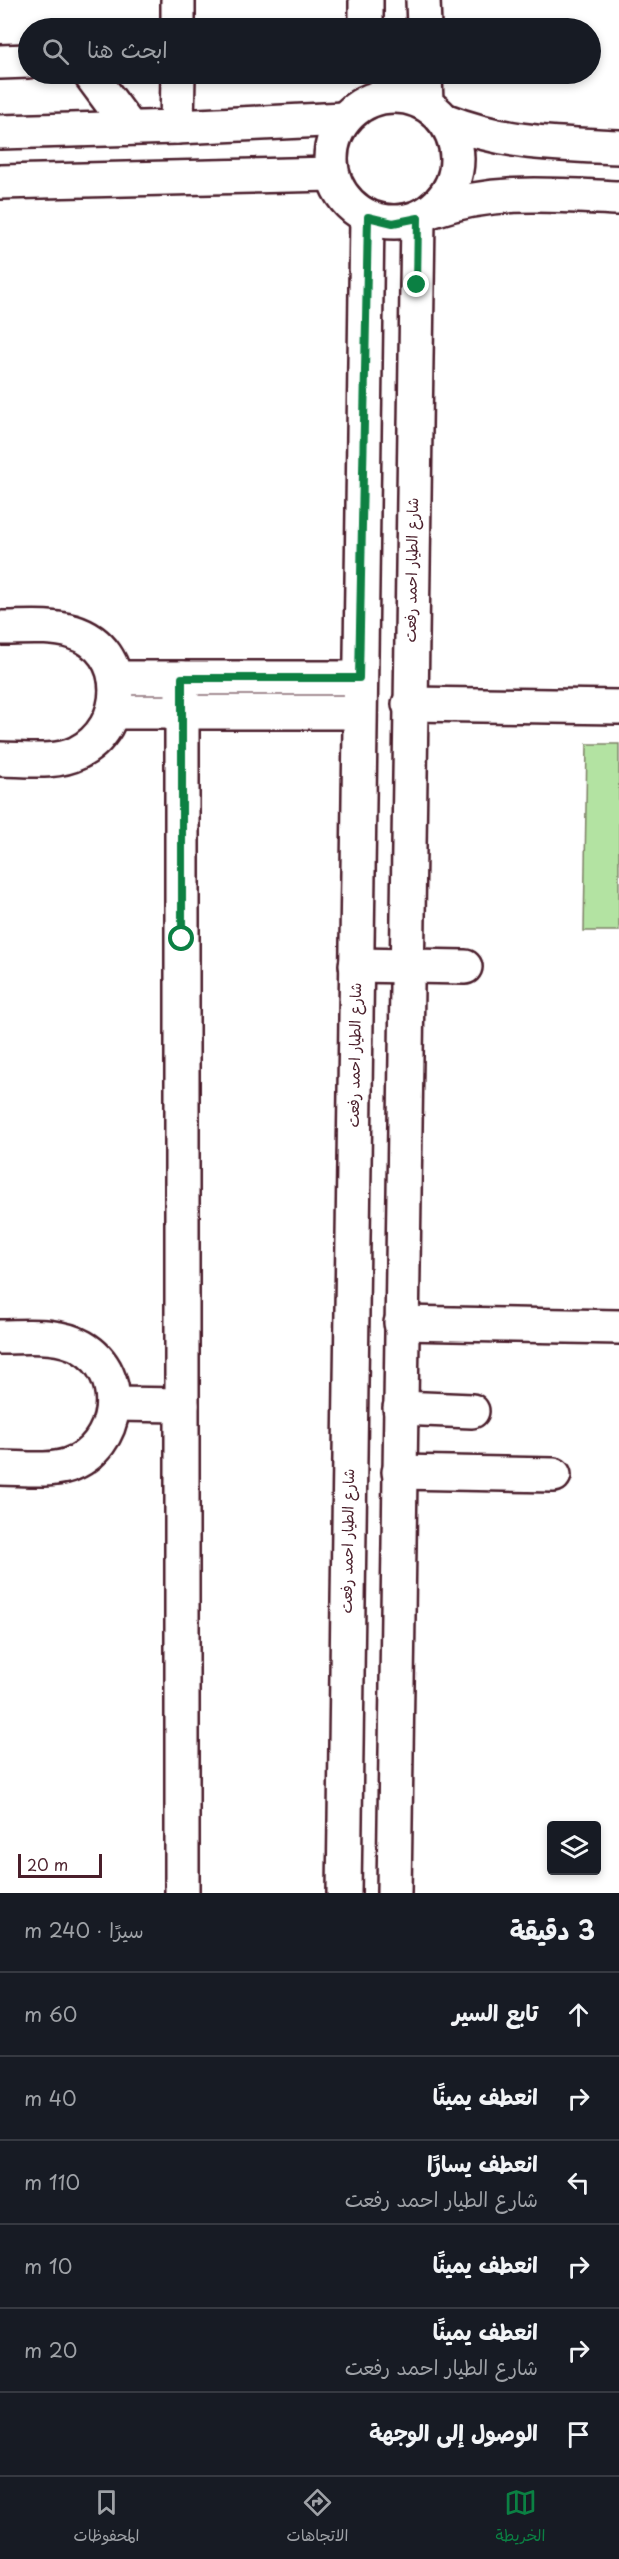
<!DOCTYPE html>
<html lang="ar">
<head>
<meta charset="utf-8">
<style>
  :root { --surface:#171b24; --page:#242831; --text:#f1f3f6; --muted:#9ea1a6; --line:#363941; --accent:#0b8043 }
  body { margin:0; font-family:"Playpen Sans","Playpen Sans Arabic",sans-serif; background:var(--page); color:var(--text); direction:rtl }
  .controls { position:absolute; right:18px; bottom:18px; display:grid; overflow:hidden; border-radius:6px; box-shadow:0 3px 9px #0003 }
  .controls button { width:54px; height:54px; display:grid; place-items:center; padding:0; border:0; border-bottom:2px solid var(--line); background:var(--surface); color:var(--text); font:30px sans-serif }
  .scale { position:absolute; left:18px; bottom:15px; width:84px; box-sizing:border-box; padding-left:6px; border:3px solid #4a1f2b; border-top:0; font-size:16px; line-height:21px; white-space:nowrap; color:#4a1f2b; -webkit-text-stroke:4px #fff; paint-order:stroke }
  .stop { position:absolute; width:18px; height:18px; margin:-14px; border:4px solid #0b8043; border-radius:50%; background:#fff }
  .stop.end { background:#0b8043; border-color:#fff; box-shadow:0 2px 6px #0008 }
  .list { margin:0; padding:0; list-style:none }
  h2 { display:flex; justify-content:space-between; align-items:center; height:78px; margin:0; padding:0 24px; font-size:26px }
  h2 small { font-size:20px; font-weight:400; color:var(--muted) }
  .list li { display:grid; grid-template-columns:39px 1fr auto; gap:18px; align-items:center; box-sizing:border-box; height:84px; padding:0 24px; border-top:2px solid var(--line) }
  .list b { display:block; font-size:22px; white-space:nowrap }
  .list p { margin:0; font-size:20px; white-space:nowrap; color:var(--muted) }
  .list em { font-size:20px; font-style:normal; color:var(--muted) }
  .icon { flex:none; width:33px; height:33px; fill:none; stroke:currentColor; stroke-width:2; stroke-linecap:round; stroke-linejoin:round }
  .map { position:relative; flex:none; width:619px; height:1893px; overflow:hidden; direction:ltr }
  .search { position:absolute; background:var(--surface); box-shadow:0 3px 9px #0003; left:18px; right:18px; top:18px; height:66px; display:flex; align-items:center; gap:15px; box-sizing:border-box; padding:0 21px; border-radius:33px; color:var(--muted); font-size:22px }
  .sheet { height:582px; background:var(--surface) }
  nav { display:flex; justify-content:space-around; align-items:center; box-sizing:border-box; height:84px; border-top:2px solid var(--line); background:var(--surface); font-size:16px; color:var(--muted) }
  nav a { display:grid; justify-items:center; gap:3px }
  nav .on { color:var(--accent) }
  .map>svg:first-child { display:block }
  .garden { fill:#b3e3a2; stroke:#7e8166; stroke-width:1.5 }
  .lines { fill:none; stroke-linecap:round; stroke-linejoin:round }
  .minor-casing { stroke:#4a1f2b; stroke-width:38 }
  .minor { stroke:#fff; stroke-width:33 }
  .route { stroke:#0b8043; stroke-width:8 }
  .labels { text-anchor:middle; stroke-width:4.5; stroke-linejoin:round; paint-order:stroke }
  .street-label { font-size:15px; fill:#4a1f2b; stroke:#fff }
</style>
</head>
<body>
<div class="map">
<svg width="619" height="1893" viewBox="0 0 619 1893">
  <rect width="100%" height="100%" fill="#fff"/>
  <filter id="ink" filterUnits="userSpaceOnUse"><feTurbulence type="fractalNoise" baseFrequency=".0167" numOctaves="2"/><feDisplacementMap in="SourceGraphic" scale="12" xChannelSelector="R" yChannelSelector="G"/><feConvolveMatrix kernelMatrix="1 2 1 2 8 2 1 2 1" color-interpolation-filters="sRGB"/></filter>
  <g filter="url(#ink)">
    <path class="garden" d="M587,744H619V931H584Z"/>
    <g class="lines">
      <defs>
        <g id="minor">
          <path d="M423,0L424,28"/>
          <path d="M178,28V0"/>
          <path d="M366,28V0"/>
          <path d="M0,62L28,61"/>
          <path d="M90,74L130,128"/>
          <path d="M425,74L426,104"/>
          <circle cx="394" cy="159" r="63"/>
          <path d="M444,120C505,144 555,144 619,147"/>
          <path d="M177,127L178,74"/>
          <path d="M0,132L177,127L344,119"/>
          <path d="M0,182L332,174"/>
          <path d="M433,210C496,189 553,195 619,198"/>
          <path d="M0,628C24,628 50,625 73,632C131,650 128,728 77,753C55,764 24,759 0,759"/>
          <path d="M115,678H359"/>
          <path d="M182,678V1893"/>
          <path d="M409,704L619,707"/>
          <path d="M114,712H359"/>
          <path d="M356,965L465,967"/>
          <path d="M401,1323L619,1327"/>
          <path d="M0,1337C27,1337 58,1333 82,1347C129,1374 120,1447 69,1465C48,1472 22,1468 0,1468"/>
          <path d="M113,1404L182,1405"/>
          <path d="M400,1408L472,1411"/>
          <path d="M399,1472L554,1475"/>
          <path d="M344,1893L367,217"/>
          <path d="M394,1893L418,218"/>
        </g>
      </defs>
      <use href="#minor" class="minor-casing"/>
      <use href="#minor" class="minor"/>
    </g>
  </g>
  <g class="lines" filter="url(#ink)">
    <path class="route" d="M182,939V678H359L368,217L393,223L418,218L417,285"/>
  </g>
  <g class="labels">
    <g class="street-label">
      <text transform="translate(412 570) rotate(-89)" y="5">شارع الطيار احمد رفعت</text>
      <text transform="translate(355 1055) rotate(-89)" y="5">شارع الطيار احمد رفعت</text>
      <text transform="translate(348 1541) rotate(-89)" y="5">شارع الطيار احمد رفعت</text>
    </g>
  </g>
</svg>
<div class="controls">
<button><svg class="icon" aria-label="layers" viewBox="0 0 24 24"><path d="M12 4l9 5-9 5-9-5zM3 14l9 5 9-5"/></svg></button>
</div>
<div class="scale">20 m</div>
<div class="stop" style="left:182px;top:939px"></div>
<div class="stop end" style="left:417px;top:285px"></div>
<div class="search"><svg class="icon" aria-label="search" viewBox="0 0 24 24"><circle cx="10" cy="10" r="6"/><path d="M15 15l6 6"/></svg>ابحث هنا</div>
</div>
<section class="sheet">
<h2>3 دقيقة<small>سيرًا · 240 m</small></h2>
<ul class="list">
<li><svg class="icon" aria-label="ahead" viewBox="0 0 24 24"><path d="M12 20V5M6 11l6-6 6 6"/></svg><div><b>تابع السير</b></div><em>60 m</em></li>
<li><svg class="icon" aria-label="right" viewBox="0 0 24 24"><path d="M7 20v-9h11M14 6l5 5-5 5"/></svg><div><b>انعطف يمينًا</b></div><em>40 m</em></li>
<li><svg class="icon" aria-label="left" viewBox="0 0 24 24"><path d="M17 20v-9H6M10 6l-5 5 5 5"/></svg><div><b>انعطف يسارًا</b><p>شارع الطيار احمد رفعت</p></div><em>110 m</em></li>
<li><svg class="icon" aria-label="right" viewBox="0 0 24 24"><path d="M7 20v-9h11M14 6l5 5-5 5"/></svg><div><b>انعطف يمينًا</b></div><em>10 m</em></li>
<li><svg class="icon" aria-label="right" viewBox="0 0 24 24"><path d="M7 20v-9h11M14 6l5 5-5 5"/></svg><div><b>انعطف يمينًا</b><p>شارع الطيار احمد رفعت</p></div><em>20 m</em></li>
<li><svg class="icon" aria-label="arrive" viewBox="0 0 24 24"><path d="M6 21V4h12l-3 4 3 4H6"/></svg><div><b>الوصول إلى الوجهة</b></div></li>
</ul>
</section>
<nav>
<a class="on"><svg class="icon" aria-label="map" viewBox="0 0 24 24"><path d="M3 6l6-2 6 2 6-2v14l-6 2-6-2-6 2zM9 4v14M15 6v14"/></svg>الخريطة</a>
<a><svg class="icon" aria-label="directions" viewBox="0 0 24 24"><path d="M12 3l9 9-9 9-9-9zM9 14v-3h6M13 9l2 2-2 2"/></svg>الاتجاهات</a>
<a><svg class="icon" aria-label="saved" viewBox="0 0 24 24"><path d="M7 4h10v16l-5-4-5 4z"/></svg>المحفوظات</a>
</nav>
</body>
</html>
